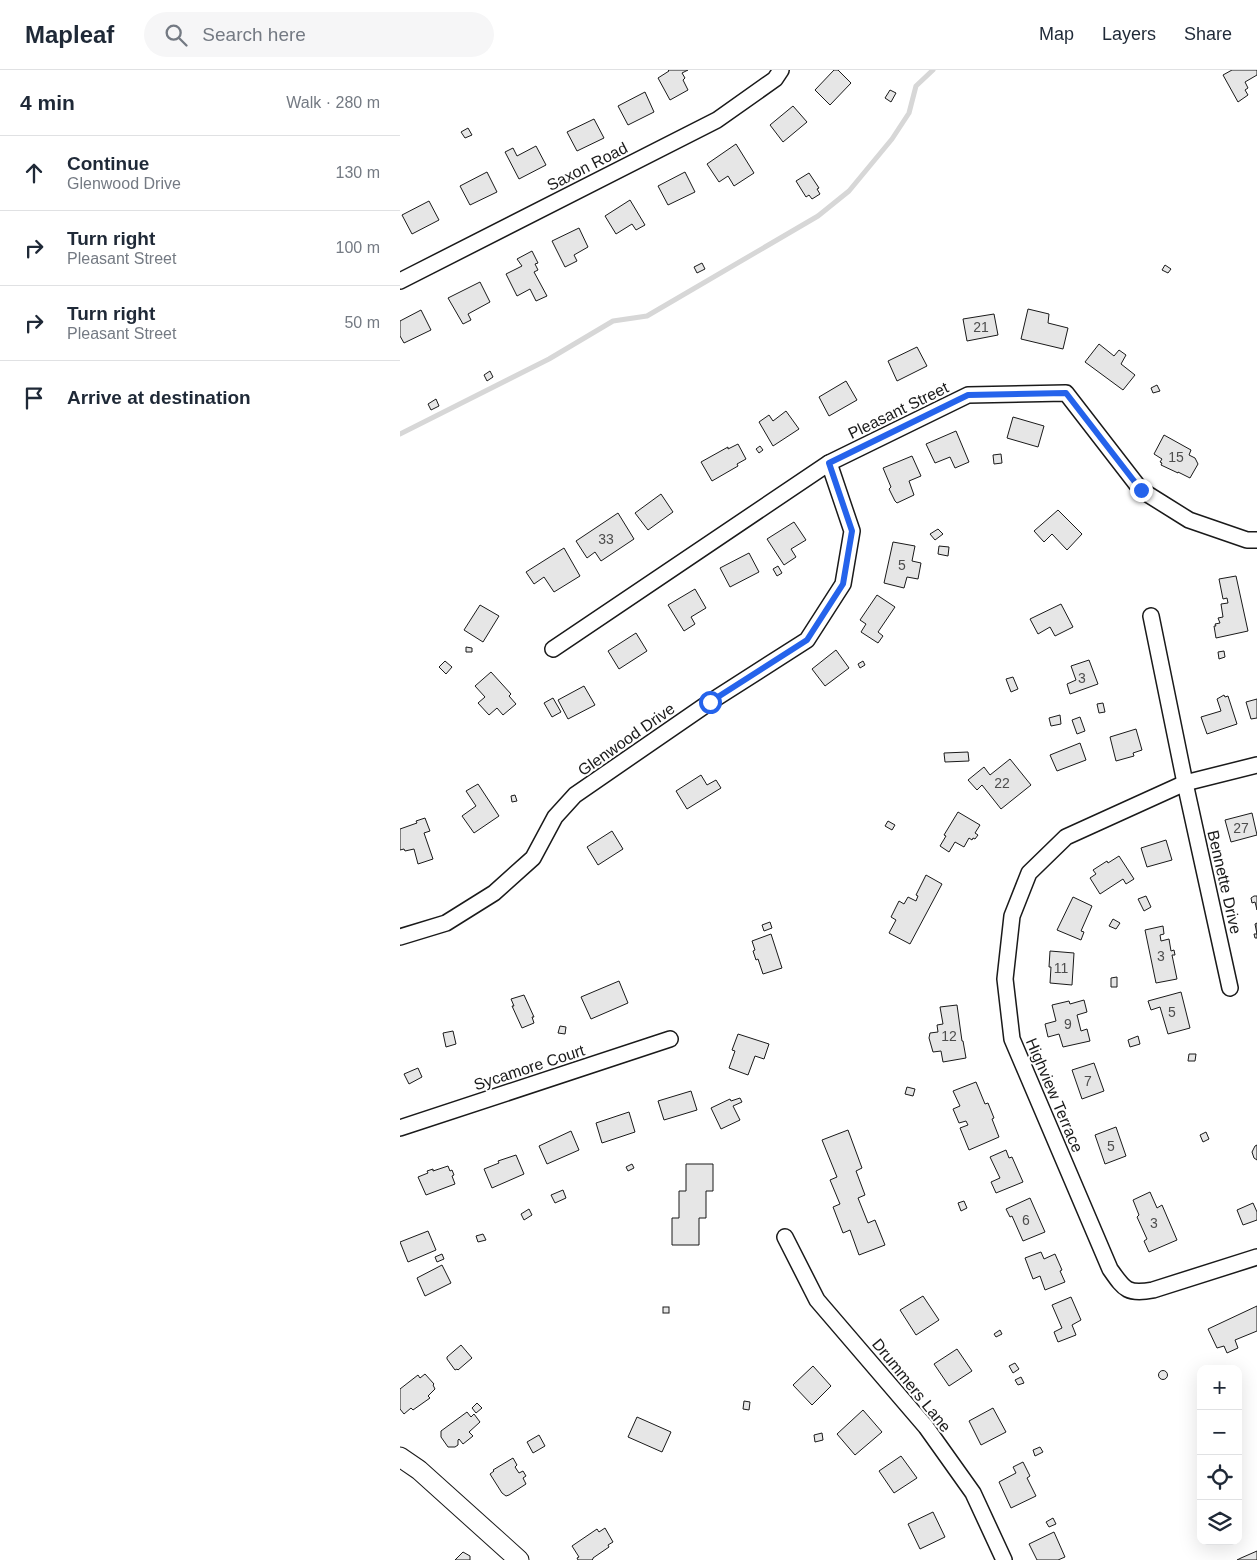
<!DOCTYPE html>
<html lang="en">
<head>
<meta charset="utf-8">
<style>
  :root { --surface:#fff; --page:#f6f6f7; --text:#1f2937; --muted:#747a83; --line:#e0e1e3 }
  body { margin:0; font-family:Helvetica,sans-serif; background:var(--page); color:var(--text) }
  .controls { position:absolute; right:15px; bottom:15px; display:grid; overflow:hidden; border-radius:10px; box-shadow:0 5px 20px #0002 }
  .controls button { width:45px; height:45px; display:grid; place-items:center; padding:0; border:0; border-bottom:1px solid var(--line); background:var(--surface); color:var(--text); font:25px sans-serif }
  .stop { position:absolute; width:15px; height:15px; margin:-11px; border:4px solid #2563eb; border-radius:50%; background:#fff }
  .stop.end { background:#2563eb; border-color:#fff; box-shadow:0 1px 5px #0008 }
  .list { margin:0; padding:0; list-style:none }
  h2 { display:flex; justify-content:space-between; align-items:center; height:65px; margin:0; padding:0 20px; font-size:21px }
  h2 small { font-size:16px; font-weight:400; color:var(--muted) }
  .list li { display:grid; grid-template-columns:32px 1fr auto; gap:15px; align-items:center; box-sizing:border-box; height:75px; padding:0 20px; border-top:1px solid var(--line) }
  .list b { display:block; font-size:19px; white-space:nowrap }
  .list p { margin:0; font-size:16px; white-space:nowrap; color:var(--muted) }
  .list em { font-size:16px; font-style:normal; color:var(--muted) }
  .icon { flex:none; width:28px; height:28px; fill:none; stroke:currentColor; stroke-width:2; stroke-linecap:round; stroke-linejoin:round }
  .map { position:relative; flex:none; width:857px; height:1490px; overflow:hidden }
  header { display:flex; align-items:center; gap:30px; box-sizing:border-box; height:70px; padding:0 25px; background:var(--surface); border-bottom:1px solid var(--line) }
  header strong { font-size:24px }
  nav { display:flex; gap:28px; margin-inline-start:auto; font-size:18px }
  .search { width:350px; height:45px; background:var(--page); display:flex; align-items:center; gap:12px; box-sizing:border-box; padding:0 18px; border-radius:28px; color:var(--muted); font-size:19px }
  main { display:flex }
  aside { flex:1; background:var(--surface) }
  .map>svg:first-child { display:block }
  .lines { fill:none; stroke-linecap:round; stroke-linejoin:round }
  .stream { stroke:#d7d7d7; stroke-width:5 }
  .building { fill:#e6e6e6; stroke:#1a1a1a }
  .minor-casing { stroke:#1a1a1a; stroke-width:18 }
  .tertiary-casing { stroke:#1a1a1a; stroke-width:21 }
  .minor { stroke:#fff; stroke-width:15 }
  .tertiary { stroke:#fff; stroke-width:19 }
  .route { stroke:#2563eb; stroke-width:6 }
  .labels { text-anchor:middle; stroke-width:4; stroke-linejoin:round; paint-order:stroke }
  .number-label { font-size:14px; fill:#4d4d4d }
  .street-label { font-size:16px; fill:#1a1a1a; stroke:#fff }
</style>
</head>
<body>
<header>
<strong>Mapleaf</strong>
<div class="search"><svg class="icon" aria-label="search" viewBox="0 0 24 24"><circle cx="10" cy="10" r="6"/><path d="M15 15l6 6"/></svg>Search here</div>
<nav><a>Map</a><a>Layers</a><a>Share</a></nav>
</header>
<main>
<aside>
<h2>4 min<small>Walk · 280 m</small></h2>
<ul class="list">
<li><svg class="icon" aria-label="ahead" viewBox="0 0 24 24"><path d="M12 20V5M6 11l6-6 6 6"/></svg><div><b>Continue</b><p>Glenwood Drive</p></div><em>130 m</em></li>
<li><svg class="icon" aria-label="right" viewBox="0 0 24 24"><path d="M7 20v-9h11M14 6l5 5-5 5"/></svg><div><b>Turn right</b><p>Pleasant Street</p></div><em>100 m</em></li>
<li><svg class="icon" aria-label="right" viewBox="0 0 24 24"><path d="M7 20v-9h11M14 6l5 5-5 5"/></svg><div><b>Turn right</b><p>Pleasant Street</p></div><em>50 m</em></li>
<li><svg class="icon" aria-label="arrive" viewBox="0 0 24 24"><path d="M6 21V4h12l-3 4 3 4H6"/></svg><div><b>Arrive at destination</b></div></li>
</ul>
</aside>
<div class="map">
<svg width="857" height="1490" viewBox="0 0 857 1490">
  <rect width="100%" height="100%" fill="#fff"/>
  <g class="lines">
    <path class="stream" d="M0,364L149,289L213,251L247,246L418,146L449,121L492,69L509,43L516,16L533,0"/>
  </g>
  <g class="building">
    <path d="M268,0H288L282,3L285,8L283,10L288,20L270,30L258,8L269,1Z"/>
    <path d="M434,0H438L451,13L430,35L415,20Z"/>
    <path d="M832,0H857V5L845,12L848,18L845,20L848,25L838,32L823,5Z"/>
    <path d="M490,20L496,23L491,32L485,28Z"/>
    <path d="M245,22L254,42L228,55L218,36Z"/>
    <path d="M393,36L407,52L383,72L370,55Z"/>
    <path d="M194,49L204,68L177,81L167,62Z"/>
    <path d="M68,58L72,65L65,68L61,62Z"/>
    <path d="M336,74L354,103L334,116L328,106L319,112L307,94Z"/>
    <path d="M136,76L146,95L119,109L105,82L113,78L117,86Z"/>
    <path d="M87,102L97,122L70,135L60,116Z"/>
    <path d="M285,102L295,122L268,135L258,116Z"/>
    <path d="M409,103L419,118L417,119L420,124L412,129L409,125L406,127L396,111Z"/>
    <path d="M230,130L245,155L236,160L232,154L216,164L205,146Z"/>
    <path d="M29,131L39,150L12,164L2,145Z"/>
    <path d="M179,158L188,177L174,185L177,191L165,197L152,171Z"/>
    <path d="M132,181L138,193L135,194L138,200L134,202L147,226L136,231L130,219L117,226L106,204L122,196L117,189Z"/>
    <path d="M302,193L305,199L297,203L294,197Z"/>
    <path d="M765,195L771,199L768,203L762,200Z"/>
    <path d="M80,212L90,232L68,244L71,250L63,254L48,228Z"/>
    <path d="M628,239L649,244L648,253L668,258L663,279L621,269Z"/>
    <path d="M21,240L31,260L4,273L0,266V251Z"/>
    <path d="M594,244L598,265L567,271L563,249Z"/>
    <path d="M699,274L714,286L719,280L726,285L721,294L735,305L723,320L685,292Z"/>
    <path d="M517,277L527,296L497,311L488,291Z"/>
    <path d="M90,301L93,307L87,311L84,305Z"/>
    <path d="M446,311L457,330L429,346L419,327Z"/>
    <path d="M757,315L760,321L753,323L751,318Z"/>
    <path d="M36,329L39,336L31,340L28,334Z"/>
    <path d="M386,341L399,359L373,376L359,352L369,345L373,351Z"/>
    <path d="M613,347L644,356L638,377L607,368Z"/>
    <path d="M556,361L569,392L555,398L550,387L535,393L526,374Z"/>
    <path d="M764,365L791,380L789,385L795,388L798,394L790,408L778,402V403L761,395L762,393L760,392L762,389L754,384Z"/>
    <path d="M338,374L346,389L337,394L338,396L312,411L301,392L328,377V379Z"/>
    <path d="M360,376L363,380L359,383L356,379Z"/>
    <path d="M601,384L602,393L594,394L593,385Z"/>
    <path d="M512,386L521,406L509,411L514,425L497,433L495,431L489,419L491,417L483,398Z"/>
    <path d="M261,424L273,442L248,460L235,443Z"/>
    <path d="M658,440L682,464L667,480L652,464L644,472L634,461Z"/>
    <path d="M218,443L234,469L201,491L195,482L187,488L176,471Z"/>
    <path d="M394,452L406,470L391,479L396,487L384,495L367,469Z"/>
    <path d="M538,459L543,464L535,470L530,464Z"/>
    <path d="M493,472L515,476L512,491L521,493L518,509L507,507L504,518L484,513Z"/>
    <path d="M539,476L549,477L548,486L538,484Z"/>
    <path d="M164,478L180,506L154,522L144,507L134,514L126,502Z"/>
    <path d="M349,483L359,502L330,517L320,498Z"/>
    <path d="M378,496L382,503L377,506L373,499Z"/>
    <path d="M836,506L848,561L816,568L814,556H816L815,554L820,553L818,548L823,547L821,534L828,533L827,528L823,529L819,509Z"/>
    <path d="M295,519L306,538L291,547L295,554L284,561L268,535Z"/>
    <path d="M477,525L495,537L478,562L483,566L478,573L461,562L466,554L460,550Z"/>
    <path d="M661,534L673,557L655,566L650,557L638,564L630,549Z"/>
    <path d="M80,535L99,546L83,572L64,560Z"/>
    <path d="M236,563L247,581L219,599L208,581Z"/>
    <path d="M66,577L72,578V582H66Z"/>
    <path d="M436,580L449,598L425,616L412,599Z"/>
    <path d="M824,581L825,587L819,589L818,582Z"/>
    <path d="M689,590L698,614L670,624L667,614L676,610L671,596Z"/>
    <path d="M45,591L52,597L46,604L39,597Z"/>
    <path d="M463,591L465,595L460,598L458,594Z"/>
    <path d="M91,602L111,624L109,626L116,634L103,645L97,638L89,645L78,633L85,627L75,616Z"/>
    <path d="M613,607L618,619L611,622L606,609Z"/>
    <path d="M184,616L195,635L168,649L158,630Z"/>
    <path d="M824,625L825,627L828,626L837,654L807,664L801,647L821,641L817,629Z"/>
    <path d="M153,628L161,642L152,647L144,633Z"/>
    <path d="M857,629V648L851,649L846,632Z"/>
    <path d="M703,633L705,642L699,643L697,634Z"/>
    <path d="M660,645L661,654L651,656L649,648Z"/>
    <path d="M680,647L685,661L677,664L672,650Z"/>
    <path d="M736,659L742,680L733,683L734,686L716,691L710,667Z"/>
    <path d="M680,673L686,690L657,701L650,685Z"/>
    <path d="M568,682L569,691L545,692L544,683Z"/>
    <path d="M610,689L631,715L601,739L582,715L577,720L568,710L584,697L590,705Z"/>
    <path d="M301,705L307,715L316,710L321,718L287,739L276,721Z"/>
    <path d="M78,714L99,746L74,763L62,746L76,736L66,721Z"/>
    <path d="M115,725L117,731L112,732L111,726Z"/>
    <path d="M558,742L580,755L575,763L578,765L575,769L573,768L572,770L569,768L564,777L555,772L549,782L540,776L546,766L544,765Z"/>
    <path d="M852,743L857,765L831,772L825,750Z"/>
    <path d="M25,748L30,761L24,763L33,789L18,794L14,779L5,781L4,779L0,780V759L17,753L16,751Z"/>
    <path d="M488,751L495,755L492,760L485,756Z"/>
    <path d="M212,761L223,779L198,795L187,777Z"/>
    <path d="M766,770L772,790L747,797L741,778Z"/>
    <path d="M719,786L734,809L726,814L723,809L700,824L690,808L696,804L693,800L707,791L708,793Z"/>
    <path d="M526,805L542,814L510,874L489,863L496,850L491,847L499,831L504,834L508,827L516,831L518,826L516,825Z"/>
    <path d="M746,826L751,837L744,841L738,829Z"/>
    <path d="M854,826H857V840L855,832L852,833L851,828Z"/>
    <path d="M673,827L692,836L681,861L684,862L681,870L657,860Z"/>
    <path d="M713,849L720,853L716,859L709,856Z"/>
    <path d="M370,852L372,858L364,861L362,855Z"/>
    <path d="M857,853V868H855L854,864H857L855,854Z"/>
    <path d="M763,856L764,864L760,865L761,871L769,869L771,881L774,880L775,885H772L777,909L756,913L745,860Z"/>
    <path d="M371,864L382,898L363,904L358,889L356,890L353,881L355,880L352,871Z"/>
    <path d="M650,881L674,883L672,915L650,913L651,897H649Z"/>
    <path d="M717,907V917H711V908Z"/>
    <path d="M219,911L228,933L191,949L181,927Z"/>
    <path d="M781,922L790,958L768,964L760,937L751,940L748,931Z"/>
    <path d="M124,925L134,947H132L134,953L122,958L112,936H114L111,929Z"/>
    <path d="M684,930L687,942L677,945L681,961L687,959L690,971L663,977L659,964L648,967L645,954L656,951L652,935L669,931L670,934Z"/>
    <path d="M557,935L562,971H563L566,988L543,992L541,981L533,982L529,968L530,963L538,962L537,955L543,954L540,937Z"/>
    <path d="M160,956L166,957L165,964L158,963Z"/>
    <path d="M53,961L56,974L46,977L43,963Z"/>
    <path d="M338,964L369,974L364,989L355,986L348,1005L329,998L335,981L332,980Z"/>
    <path d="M738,966L740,974L730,977L728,970Z"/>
    <path d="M789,984H796L795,991H788Z"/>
    <path d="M694,993L704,1021L682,1029L672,1000Z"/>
    <path d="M18,998L22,1007L9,1014L4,1004Z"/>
    <path d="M576,1012L585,1034L588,1033L594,1048L592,1049L599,1067L569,1080L560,1058L568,1055L566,1051L559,1053L553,1039L560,1036L553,1021Z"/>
    <path d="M507,1017L515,1019L513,1026L505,1024Z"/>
    <path d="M291,1021L297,1040L264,1050L258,1031Z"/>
    <path d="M340,1028L342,1032L333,1036L340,1050L321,1059L311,1038L330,1029L331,1031Z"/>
    <path d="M229,1042L235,1062L202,1073L196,1053Z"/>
    <path d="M716,1057L726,1086L705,1094L695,1065Z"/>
    <path d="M448,1060L462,1098L456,1101L465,1125L458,1128L468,1153L475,1150L485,1175L459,1185L450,1160L443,1163L433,1137L440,1134L430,1110L437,1107L422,1070Z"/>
    <path d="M171,1061L179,1080L147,1094L139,1076Z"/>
    <path d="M806,1062L809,1069L803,1072L800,1065Z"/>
    <path d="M857,1075V1090L854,1088L852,1082L855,1076Z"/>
    <path d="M606,1080L609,1088L612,1087L623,1112L596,1123L591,1112L600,1108L590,1087Z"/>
    <path d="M116,1085L124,1104L92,1118L84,1099L99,1093L98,1091Z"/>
    <path d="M232,1094L234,1098L228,1101L226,1097Z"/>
    <path d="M286,1094H313V1121H306V1148H299V1175H272V1148H279V1121H286Z"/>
    <path d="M48,1096L50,1101L52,1100L54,1105L52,1106L55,1114L26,1125L18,1107L28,1103L27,1101L33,1099V1101Z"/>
    <path d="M163,1120L166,1128L155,1133L151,1125Z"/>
    <path d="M750,1122L757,1138L762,1135L777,1170L749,1182L744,1171L747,1169L737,1147L739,1145L733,1130Z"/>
    <path d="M630,1128L645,1162L623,1171L612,1146L610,1147L606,1139Z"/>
    <path d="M564,1131L567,1138L561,1141L558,1133Z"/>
    <path d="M853,1133L857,1142V1150L843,1155L837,1140Z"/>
    <path d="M129,1139L132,1145L124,1150L121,1144Z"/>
    <path d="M28,1161L36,1180L8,1192L0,1172Z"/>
    <path d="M83,1164L86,1170L78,1172L76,1166Z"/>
    <path d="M641,1182L644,1189L655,1184L662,1200L660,1201L665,1212L645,1220L640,1206L633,1209L625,1188Z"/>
    <path d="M42,1184L44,1189L37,1192L35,1187Z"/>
    <path d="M42,1195L51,1213L25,1226L17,1208Z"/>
    <path d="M523,1226L539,1250L516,1265L500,1240Z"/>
    <path d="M671,1227L681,1250L672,1255L676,1265L658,1272L654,1262L662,1258L652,1235Z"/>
    <path d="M857,1236V1261L835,1270L838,1278L827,1283L824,1276L817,1278L808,1259Z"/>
    <rect x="263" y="1237" width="6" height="6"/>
    <path d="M600,1260L602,1264L596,1267L594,1264Z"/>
    <path d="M61,1275L72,1288L58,1300L57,1299L55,1300L47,1289V1287Z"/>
    <path d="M557,1279L572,1301L549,1316L534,1294Z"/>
    <path d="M615,1293L619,1299L613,1303L609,1296Z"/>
    <path d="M413,1296L431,1316L412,1335L393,1315Z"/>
    <circle cx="763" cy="1305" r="4.5"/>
    <path d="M25,1304L34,1314L33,1315L35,1319L28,1326L30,1328L13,1340L11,1338L4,1344L0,1339V1319L18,1305L20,1308Z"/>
    <path d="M621,1307L624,1313L618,1315L615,1310Z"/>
    <path d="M344,1331L350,1332L349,1340L343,1339Z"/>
    <path d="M77,1333L82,1338L76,1343L72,1338Z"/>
    <path d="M593,1338L606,1362L581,1375L569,1351Z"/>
    <path d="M463,1340L482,1362L455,1385L437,1364Z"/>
    <path d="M67,1342L71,1347L74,1344L80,1352L69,1362L73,1366L63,1374L59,1369L58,1370V1375L55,1377H48L41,1367V1361Z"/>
    <path d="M237,1347L271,1362L262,1382L228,1367Z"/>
    <path d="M422,1363L423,1370L415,1372L414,1365Z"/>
    <path d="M139,1365L145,1376L133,1383L127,1372Z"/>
    <path d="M640,1377L643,1382L635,1386L633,1380Z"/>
    <path d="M501,1386L517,1408L494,1423L479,1401Z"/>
    <path d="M113,1388L117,1395L115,1397L119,1403L123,1401L126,1406L123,1408L126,1414L109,1425L106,1426L102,1423L90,1404L94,1401L93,1400Z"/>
    <path d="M623,1392L630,1406L627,1408L636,1426L611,1438L599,1412L616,1403L613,1397Z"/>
    <path d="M533,1442L545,1467L520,1479L508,1454Z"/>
    <path d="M653,1448L656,1454L649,1457L646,1452Z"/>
    <path d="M205,1458L213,1472L208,1475L209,1477L193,1488V1489L192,1490H178L177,1488L179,1487L172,1476L197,1459L199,1462Z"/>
    <path d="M654,1462L665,1487L658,1490H637L629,1474Z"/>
    <path d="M857,1481V1490H837L841,1488Z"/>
    <path d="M63,1482L70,1486V1490H55Z"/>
  </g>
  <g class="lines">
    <defs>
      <g id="minor">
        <path d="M0,211L317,50L375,9L381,0"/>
        <path d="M751,546L785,713L830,918"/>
        <path d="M153,579L429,393L568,325L666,323L741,420L789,450L847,470H857"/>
        <path d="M857,695L785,713L666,767L629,803L612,846L605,909L612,969L710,1199C724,1219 727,1225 753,1220L857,1187"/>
        <path d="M0,867L46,853L94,823L133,788L155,747L175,725L310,632L407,570L443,514L452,461L429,393"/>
        <path d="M0,1058L270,969"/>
        <path d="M385,1167L417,1230L526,1357L573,1423L604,1490"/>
      </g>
      <path id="tertiary" d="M0,1387L19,1400L119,1490"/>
    </defs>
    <use href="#minor" class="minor-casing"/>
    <use href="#tertiary" class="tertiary-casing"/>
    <use href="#minor" class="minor"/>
    <use href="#tertiary" class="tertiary"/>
  </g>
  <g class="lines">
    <path class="route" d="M310,632L407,570L443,514L452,461L429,393L568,325L666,323L741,420"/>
  </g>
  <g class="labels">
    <g class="number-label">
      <text x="581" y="262">21</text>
      <text x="776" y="392">15</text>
      <text x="206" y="474">33</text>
      <text x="502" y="500">5</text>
      <text x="682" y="613">3</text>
      <text x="602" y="718">22</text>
      <text x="841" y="763">27</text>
      <text x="761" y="891">3</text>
      <text x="661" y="903">11</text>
      <text x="772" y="947">5</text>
      <text x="668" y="959">9</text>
      <text x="549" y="971">12</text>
      <text x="688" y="1016">7</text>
      <text x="711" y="1081">5</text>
      <text x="626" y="1155">6</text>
      <text x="754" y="1158">3</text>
    </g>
    <g class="street-label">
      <text transform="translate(187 96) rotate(-27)" y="6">Saxon Road</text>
      <text transform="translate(498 340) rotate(-26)" y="6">Pleasant Street</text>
      <text transform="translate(226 669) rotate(-35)" y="6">Glenwood Drive</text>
      <text transform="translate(825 812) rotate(77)" y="6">Bennette Drive</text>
      <text transform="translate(129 997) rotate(-18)" y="6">Sycamore Court</text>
      <text transform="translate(655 1025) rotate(67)" y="6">Highview Terrace</text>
      <text transform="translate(512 1315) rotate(51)" y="6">Drummers Lane</text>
    </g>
  </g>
</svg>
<div class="controls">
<button>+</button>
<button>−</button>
<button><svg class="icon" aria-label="locate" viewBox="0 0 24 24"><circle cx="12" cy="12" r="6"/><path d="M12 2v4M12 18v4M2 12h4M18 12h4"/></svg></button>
<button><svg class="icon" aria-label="layers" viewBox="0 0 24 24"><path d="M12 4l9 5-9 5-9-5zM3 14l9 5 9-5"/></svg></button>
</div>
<div class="stop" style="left:310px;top:632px"></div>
<div class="stop end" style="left:741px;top:420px"></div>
</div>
</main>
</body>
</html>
